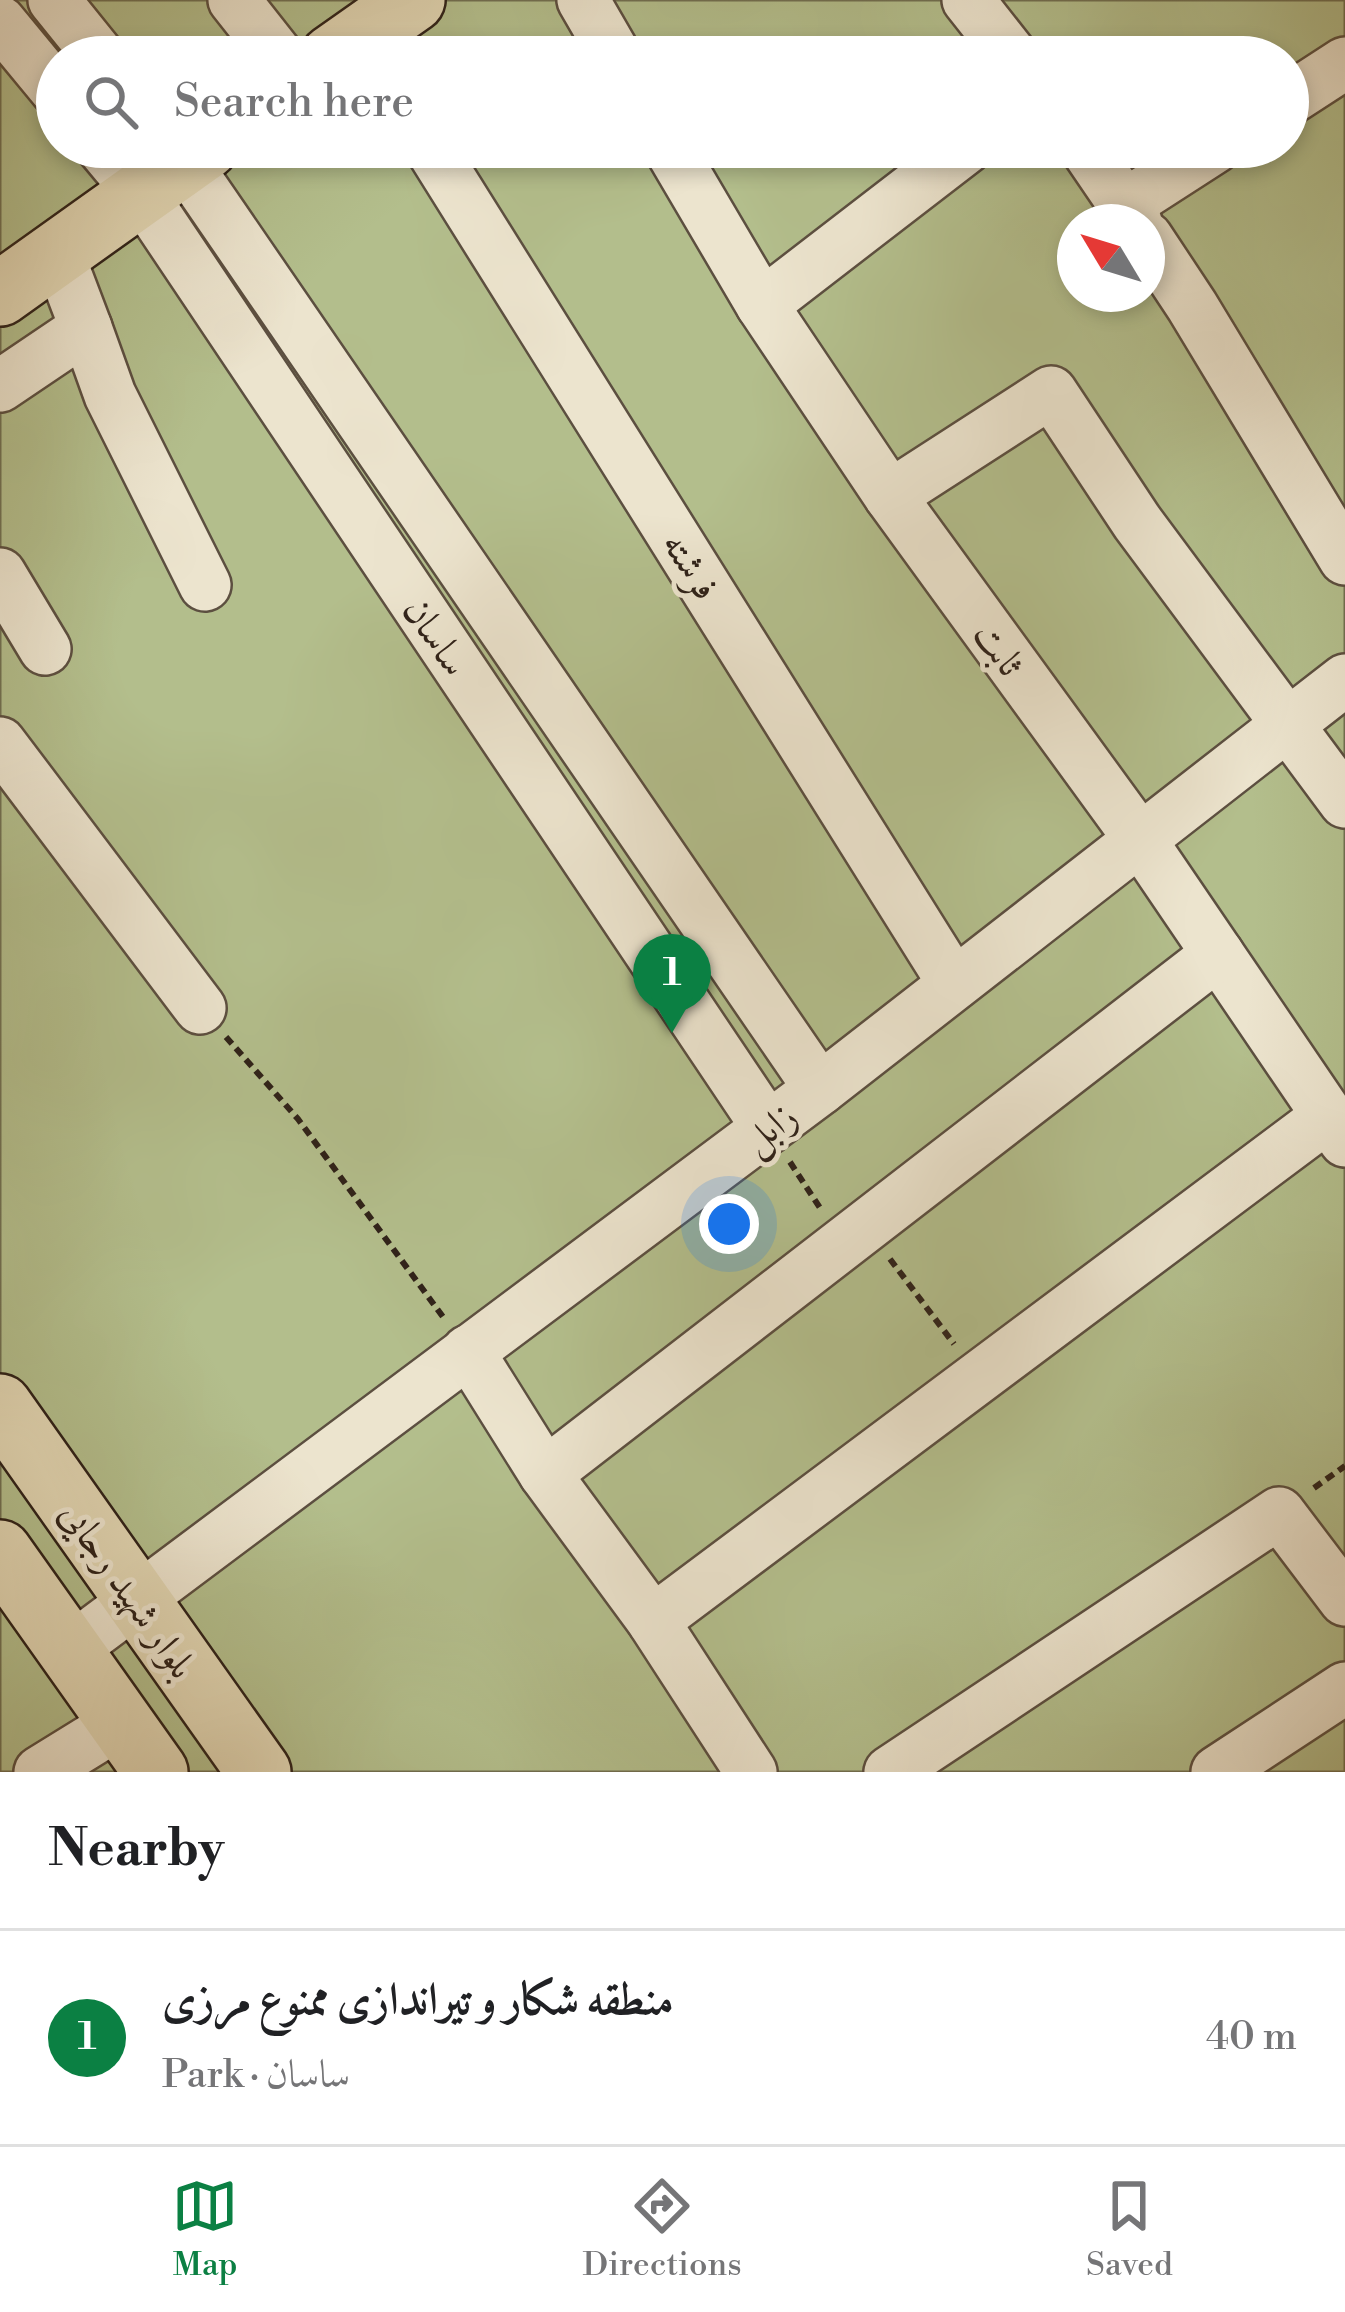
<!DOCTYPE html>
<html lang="en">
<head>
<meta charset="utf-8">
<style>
  :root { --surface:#fff; --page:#f2f2f2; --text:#202124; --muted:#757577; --line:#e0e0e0; --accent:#0b8043 }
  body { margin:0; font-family:"Libre Bodoni",Amiri,serif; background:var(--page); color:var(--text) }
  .compass { position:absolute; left:1057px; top:204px; width:108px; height:108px; border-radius:50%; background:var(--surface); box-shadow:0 6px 18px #0003; rotate:308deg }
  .you { position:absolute; left:729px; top:1224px; width:42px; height:42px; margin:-30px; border:9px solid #fff; border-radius:50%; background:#1a73e8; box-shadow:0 0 0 18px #1a73e833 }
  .badge { display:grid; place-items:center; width:78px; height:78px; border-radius:50%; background:var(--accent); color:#fff; font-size:39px; font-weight:700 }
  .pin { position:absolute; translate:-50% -99px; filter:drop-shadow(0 3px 6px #0008) }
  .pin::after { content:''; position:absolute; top:63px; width:42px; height:36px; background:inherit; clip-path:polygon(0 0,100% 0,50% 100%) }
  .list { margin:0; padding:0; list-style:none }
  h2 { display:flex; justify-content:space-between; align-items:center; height:156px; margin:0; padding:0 48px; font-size:51px }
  h2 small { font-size:39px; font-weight:400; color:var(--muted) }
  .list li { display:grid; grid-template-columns:78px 1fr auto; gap:36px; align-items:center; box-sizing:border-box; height:216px; padding:0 48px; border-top:3px solid var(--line) }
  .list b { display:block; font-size:45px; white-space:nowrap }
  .list p { margin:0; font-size:39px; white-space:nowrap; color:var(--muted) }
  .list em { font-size:39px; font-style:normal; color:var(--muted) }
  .icon { flex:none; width:66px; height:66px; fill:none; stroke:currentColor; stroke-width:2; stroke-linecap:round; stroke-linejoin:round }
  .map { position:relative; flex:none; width:1345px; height:1772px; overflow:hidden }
  .search { position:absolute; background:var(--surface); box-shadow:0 6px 18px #0003; left:36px; right:36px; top:36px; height:132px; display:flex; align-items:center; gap:30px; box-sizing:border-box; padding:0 42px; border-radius:66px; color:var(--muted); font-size:45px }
  .sheet { height:372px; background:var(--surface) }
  nav { display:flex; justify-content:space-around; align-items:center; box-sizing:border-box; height:168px; border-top:3px solid var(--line); background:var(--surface); font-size:33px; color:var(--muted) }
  nav a { display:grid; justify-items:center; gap:6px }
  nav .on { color:var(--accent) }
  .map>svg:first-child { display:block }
  .green { fill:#b3be8c; stroke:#717052; stroke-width:3; fill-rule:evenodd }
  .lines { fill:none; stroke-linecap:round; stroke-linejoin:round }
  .minor-casing { stroke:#5c4f40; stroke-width:56 }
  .major-casing { stroke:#2f2219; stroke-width:68 }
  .path { stroke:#2f2219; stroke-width:6; stroke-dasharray:9 6; stroke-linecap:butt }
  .minor { stroke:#ece4ce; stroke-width:51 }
  .major { stroke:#e1d6b3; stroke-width:63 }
  .labels { text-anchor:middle; stroke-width:10; stroke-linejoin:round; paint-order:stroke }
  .street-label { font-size:39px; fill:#2f2219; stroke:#ece4ce }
</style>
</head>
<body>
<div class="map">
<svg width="1345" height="1772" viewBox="0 0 1345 1772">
  <rect width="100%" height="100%" fill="#e1d6b3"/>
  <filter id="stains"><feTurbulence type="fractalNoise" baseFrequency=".00167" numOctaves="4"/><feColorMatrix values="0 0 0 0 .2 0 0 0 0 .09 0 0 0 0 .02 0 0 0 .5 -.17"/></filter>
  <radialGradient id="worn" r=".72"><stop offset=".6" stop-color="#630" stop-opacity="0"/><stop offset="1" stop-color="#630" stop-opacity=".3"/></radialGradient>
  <path class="green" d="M0,0H1345V1772H0ZM57,57H1288V147H57ZM1075,222H1147V294H1075Z"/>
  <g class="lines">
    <defs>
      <g id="minor">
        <path d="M54,0L100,57"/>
        <path d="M234,0L279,57"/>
        <path d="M583,0L616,57"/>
        <path d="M968,0L1013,57"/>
        <path d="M0,22L57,91"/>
        <path d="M1288,100L1345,63"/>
        <path d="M102,147L142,195L768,1128"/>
        <path d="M174,147L820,1089"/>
        <path d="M430,147L954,984"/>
        <path d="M669,147L762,305L890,496L1139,838L1345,1141"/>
        <path d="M1085,147L1136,222"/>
        <path d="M1125,205L1215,147"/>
        <path d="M1147,238L1192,306L1345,559"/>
        <path d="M762,305L967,147"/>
        <path d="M86,328L110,395L205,585"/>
        <path d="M0,386L86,328L58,254"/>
        <path d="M890,496L1051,392L1137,522L1345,802"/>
        <path d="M0,574L45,649"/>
        <path d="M0,743L200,1008"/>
        <path d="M468,1351L545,1474L653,1621L751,1772"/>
        <path d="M545,1474L1218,954"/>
        <path d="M653,1621L1328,1116"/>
        <path d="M70,1650L820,1089L1345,680"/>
        <path d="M40,1772L121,1722"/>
        <path d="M890,1772L1279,1513L1345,1600"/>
        <path d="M1217,1772L1345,1688"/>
      </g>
      <g id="major">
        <path d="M332,57L413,0"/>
        <path d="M0,294L206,147"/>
        <path d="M0,1406L259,1772"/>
        <path d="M0,1552L156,1772"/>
      </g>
    </defs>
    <use href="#minor" class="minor-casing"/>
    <use href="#major" class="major-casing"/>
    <g class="path">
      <path d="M226,1037L298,1119L446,1321"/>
      <path d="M790,1162L822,1211"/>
      <path d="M890,1259L954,1344"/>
      <path d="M1314,1488L1345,1466"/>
    </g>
    <use href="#minor" class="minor"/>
    <use href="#major" class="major"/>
  </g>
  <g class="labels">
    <g class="street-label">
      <text transform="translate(692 565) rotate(58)" y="14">فرشته</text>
      <text transform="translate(437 636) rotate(56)" y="14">ساسان</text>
      <text transform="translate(1000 648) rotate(54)" y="14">ثابت</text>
      <text transform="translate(769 1127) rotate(-37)" y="14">زابل</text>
      <text transform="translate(129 1589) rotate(55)" y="14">بلوار شهید رجایی</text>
    </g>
  </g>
  <rect width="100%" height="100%" filter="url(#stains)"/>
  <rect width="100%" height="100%" fill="url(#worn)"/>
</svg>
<svg class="compass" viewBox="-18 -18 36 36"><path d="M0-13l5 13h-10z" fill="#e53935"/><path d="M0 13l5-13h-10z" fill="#757577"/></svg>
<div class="you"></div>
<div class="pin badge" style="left:672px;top:1033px">1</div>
<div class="search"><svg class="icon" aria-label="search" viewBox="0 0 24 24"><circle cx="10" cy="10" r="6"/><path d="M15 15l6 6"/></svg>Search here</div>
</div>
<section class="sheet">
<h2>Nearby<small></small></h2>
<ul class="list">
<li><span class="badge">1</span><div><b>منطقه شکار و تیراندازی ممنوع مرزی</b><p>Park · ساسان</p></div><em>40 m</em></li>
</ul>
</section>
<nav>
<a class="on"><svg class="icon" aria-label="map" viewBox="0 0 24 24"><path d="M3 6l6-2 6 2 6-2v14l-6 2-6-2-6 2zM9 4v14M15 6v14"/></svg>Map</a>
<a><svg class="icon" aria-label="directions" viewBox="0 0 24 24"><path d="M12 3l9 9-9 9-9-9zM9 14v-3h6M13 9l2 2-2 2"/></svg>Directions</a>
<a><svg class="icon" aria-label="saved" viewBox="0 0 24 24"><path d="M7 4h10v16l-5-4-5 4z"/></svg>Saved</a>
</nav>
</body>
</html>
